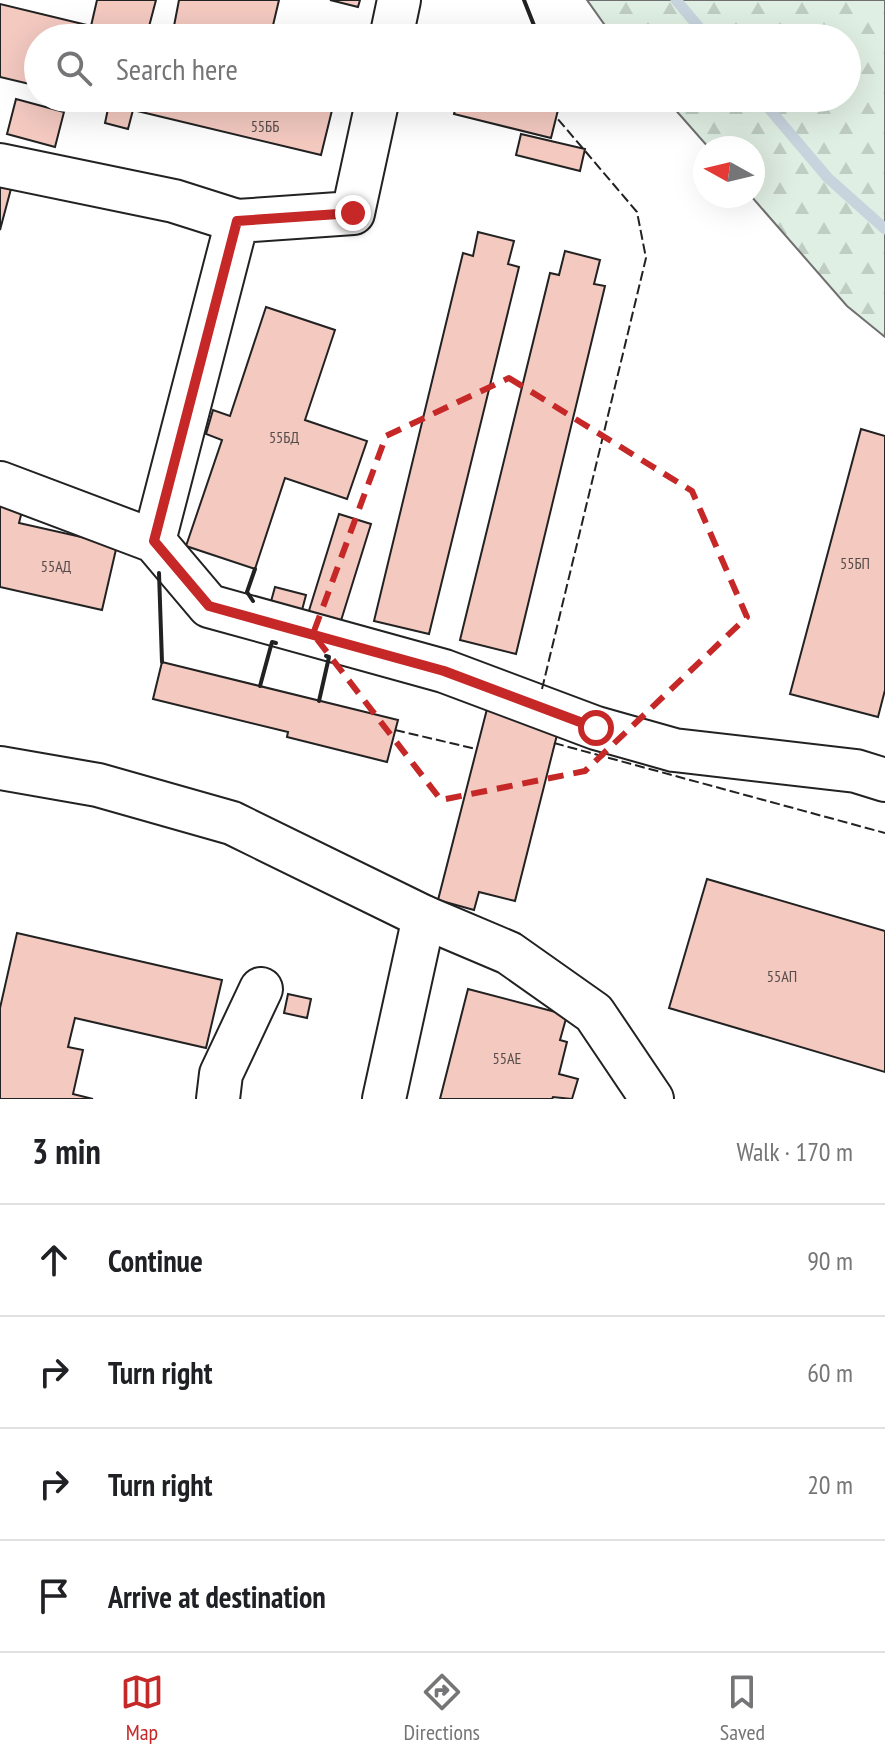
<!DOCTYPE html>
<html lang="en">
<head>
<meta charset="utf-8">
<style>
  :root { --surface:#fff; --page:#f2f2f2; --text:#202124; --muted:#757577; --line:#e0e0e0; --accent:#c62828 }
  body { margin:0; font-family:"PT Sans Narrow",sans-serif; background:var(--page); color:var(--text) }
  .compass { position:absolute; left:693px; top:136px; width:72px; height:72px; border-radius:50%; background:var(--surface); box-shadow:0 8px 32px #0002; rotate:278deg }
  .stop { position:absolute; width:24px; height:24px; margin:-18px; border:6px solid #c62828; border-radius:50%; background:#fff }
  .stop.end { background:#c62828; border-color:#fff; box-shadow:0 2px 8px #0008 }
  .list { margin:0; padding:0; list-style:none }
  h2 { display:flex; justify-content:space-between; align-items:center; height:104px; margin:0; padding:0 32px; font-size:34px }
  h2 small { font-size:26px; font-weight:400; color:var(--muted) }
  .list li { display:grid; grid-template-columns:52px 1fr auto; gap:24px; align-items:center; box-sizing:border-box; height:112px; padding:0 32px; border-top:2px solid var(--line) }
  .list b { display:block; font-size:30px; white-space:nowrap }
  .list em { font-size:26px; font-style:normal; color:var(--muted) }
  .icon { flex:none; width:44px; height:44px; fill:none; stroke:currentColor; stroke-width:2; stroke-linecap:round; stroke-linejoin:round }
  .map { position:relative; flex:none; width:885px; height:1099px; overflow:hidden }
  .search { position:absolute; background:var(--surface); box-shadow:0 8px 32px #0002; left:24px; right:24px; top:24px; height:88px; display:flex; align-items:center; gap:20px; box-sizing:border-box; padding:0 28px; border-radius:44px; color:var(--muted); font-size:30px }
  .sheet { height:552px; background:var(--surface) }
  nav { display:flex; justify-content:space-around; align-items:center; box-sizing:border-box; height:112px; border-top:2px solid var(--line); background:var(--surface); font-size:22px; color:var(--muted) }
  nav a { display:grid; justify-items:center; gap:4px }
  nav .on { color:var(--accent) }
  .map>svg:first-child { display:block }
  .forest { fill:url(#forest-firs); stroke:#6f6f6f; stroke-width:2 }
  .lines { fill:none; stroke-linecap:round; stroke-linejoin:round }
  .stream { stroke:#c7d3dd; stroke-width:11 }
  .building { fill:#f3c9c0; stroke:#222; stroke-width:2 }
  .minor-casing { stroke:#222; stroke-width:46 }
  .minor { stroke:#fff; stroke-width:42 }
  .fence { stroke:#222; stroke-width:2; stroke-dasharray:10 4; stroke-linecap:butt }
  .wall { stroke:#222; stroke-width:4 }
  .route { stroke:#c62828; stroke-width:10 }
  .marked { fill:none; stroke:#c62828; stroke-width:6; stroke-dasharray:16 10; stroke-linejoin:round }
  .labels { text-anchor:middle; stroke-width:6; stroke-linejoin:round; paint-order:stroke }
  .number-label { font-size:16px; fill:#564c4a }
</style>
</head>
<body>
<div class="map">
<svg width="885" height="1099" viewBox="0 0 885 1099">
  <defs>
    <pattern id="forest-firs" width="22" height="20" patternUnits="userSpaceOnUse" patternTransform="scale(2)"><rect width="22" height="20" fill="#e0efe3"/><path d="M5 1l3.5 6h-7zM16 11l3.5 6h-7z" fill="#c0cdc2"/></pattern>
  </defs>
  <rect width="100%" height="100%" fill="#fff"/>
  <path class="forest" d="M587,0H885V337L847,306L751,196H753V148H709L665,98H847V38H614Z"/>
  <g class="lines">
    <g class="stream">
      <path d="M676,0L708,38"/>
      <path d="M760,98L828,178L885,229"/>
    </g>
  </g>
  <g class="building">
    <path d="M97,0H156L146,38H38V86L0,77V4L91,26Z"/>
    <path d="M179,0H279L270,38H228L174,26Z"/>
    <path d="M330,0H360L358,7Z"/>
    <path d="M85,98H335L321,155L133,110L128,129L105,123L109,104Z"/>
    <path d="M458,98H561L551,138L454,114Z"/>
    <path d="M16,99L64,112L55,147L7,134Z"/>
    <path d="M521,134L585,149L580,171L516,155Z"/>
    <path d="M0,178L12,185L0,230Z"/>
    <path d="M478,232L514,241L508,264L519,267L429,634L374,621L463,253L473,256Z"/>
    <path d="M565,251L600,260L594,284L605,286L516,654L460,640L550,273L559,275Z"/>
    <path d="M266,307L335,330L305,420L367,441L347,499L285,478L255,569L186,546L222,440L206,434L213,410L230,416Z"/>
    <path d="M861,429L885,436V690L878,717L790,694Z"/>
    <path d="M0,497L24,503L19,523L117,545L102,610L0,587Z"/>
    <path d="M339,514L371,524L339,627L307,617Z"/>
    <path d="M275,587L306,595L301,614L270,605Z"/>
    <path d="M162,662L398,720L387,762L287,737L288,732L153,699Z"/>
    <path d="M487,709L559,727L515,901L479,892L474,910L438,900Z"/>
    <path d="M707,879L885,931V1072L669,1008Z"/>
    <path d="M17,933L222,980L206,1048L75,1018L68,1047L83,1050L73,1094L93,1099H0V1008Z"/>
    <path d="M468,989L567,1015L560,1040L567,1042L559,1074L578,1079L572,1099L553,1097L552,1099H440Z"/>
    <path d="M288,994L311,999L307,1018L284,1013Z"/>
  </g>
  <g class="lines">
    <defs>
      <g id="minor">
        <path d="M391,38L399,0"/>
        <path d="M0,165L174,201L237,221"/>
        <path d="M0,483L154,541L209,606L444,671L596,728L674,750L856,771L885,780"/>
        <path d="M154,541L237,221L353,213L378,98"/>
        <path d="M0,768L98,785L232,823L424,917L509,953L594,1013L652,1099"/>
        <path d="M218,1099L221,1074L261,989"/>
        <path d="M384,1099L424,917"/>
      </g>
    </defs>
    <use href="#minor" class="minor-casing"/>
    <use href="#minor" class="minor"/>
    <g class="fence">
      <path d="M542,689L646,258L637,212L557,118"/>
      <path d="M395,730L476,749"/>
      <path d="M554,743L885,833"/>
    </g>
    <g class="wall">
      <path d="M524,0L539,38"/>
      <path d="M159,573L162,662"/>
      <path d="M253,601L247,592L255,569"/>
      <path d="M260,686L272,642L276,643"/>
      <path d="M319,701L329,657L326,656"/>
    </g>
  </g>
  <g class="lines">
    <path class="route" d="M353,213L237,221L154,541L209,606L444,671L596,728"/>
  </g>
  <path class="marked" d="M509,378L692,491L747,617L585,771L441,800L313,634L386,436Z"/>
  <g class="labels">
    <g class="number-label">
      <text x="265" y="132">55ББ</text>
      <text x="284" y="443">55БД</text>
      <text x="855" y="569">55БП</text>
      <text x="56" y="572">55АД</text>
      <text x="782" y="982">55АП</text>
      <text x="507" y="1064">55АЕ</text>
    </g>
  </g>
</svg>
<svg class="compass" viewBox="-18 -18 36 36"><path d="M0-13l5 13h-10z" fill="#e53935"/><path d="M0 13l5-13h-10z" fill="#757577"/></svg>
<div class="stop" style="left:596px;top:728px"></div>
<div class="stop end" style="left:353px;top:213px"></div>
<div class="search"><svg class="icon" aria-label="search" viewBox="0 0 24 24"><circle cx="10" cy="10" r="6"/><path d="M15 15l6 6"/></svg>Search here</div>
</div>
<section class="sheet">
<h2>3 min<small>Walk · 170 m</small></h2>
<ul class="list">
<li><svg class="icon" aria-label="ahead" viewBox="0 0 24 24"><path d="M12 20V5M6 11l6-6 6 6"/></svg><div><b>Continue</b></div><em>90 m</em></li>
<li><svg class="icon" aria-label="right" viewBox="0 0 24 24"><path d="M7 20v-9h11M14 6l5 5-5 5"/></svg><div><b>Turn right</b></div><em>60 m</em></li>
<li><svg class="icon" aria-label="right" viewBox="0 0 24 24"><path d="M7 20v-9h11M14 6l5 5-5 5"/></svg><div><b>Turn right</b></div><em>20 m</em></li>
<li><svg class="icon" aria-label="arrive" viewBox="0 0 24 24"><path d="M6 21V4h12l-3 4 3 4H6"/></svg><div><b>Arrive at destination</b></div></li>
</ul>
</section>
<nav>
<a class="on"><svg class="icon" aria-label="map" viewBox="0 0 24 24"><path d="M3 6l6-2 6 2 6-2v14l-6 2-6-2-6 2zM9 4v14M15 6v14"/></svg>Map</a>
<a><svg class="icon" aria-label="directions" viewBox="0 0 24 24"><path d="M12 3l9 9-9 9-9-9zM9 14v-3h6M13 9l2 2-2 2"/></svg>Directions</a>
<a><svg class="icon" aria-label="saved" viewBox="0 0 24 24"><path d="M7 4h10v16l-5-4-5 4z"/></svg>Saved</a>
</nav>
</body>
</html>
